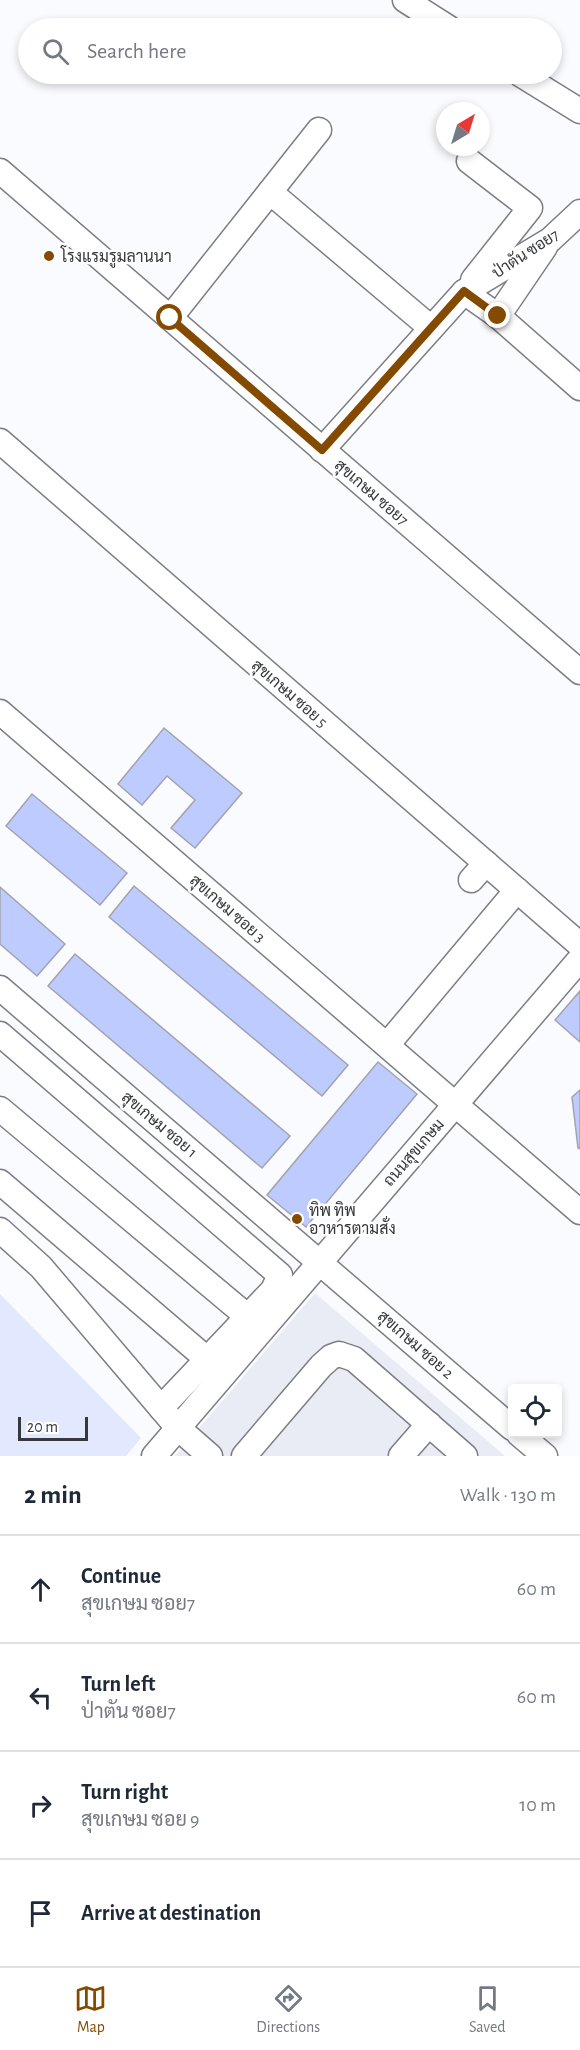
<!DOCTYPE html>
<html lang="en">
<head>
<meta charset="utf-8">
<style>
  :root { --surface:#fff; --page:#f2f2f3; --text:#1f2937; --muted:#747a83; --line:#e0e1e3; --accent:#844a00 }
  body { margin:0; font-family:"Alegreya Sans",Sarabun,sans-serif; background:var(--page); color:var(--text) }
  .controls { position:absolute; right:18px; bottom:18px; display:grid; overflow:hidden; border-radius:6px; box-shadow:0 3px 9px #0003 }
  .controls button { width:54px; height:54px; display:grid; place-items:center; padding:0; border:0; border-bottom:2px solid var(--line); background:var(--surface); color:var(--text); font:30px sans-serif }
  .compass { position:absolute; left:436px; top:102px; width:54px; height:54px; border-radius:50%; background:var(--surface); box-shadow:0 3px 9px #0003; rotate:38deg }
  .scale { position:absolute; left:18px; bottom:15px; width:70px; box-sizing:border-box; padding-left:6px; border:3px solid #36383b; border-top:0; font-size:16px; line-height:21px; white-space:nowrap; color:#36383b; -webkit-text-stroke:4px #fff; paint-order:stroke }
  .stop { position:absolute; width:18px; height:18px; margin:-14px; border:4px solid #844a00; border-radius:50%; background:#fff }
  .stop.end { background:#844a00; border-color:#fff; box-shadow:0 2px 6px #0008 }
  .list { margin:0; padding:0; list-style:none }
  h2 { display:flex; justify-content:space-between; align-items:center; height:78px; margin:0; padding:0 24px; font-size:26px }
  h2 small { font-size:20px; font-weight:400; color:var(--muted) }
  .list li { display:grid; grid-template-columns:39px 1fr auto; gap:18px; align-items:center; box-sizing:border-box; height:108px; padding:0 24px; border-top:2px solid var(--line) }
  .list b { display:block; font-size:22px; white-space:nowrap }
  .list p { margin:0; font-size:20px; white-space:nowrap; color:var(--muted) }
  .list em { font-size:20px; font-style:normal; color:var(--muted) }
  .icon { flex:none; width:33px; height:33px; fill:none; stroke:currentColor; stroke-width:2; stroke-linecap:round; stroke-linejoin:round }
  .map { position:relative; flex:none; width:580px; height:1456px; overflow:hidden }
  .search { position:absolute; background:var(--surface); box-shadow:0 3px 9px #0003; left:18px; right:18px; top:18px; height:66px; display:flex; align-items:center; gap:15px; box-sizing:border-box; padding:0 21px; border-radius:33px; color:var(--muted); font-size:22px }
  .sheet { height:510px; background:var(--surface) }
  nav { display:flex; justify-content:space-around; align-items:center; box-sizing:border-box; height:84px; border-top:2px solid var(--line); background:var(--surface); font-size:16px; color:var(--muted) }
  nav a { display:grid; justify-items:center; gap:3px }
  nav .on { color:var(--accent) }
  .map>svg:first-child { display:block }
  .built { fill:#e9ecf4 }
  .green { fill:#e2e8fe }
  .building { fill:#bdcbfe; stroke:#a2a4ad; stroke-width:1.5 }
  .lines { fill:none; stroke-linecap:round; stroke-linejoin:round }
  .minor-casing { stroke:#7c7e86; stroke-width:27 }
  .minor { stroke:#fff; stroke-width:24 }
  .route { stroke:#844a00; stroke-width:8 }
  .poi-dot { fill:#844a00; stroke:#fff; stroke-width:2 }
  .labels { text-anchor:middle; stroke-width:5; stroke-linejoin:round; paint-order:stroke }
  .street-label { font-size:16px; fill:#36383b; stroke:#fff }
  .poi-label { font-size:16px; fill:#36383b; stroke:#fff; text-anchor:start }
</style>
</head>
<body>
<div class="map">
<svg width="580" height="1456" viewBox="0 0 580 1456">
  <rect width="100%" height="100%" fill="#fafbff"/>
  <path class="built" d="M315,1293L505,1456H175Z"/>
  <path class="green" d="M0,1294L141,1438L126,1456H0Z"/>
  <g class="building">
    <path d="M164,728L242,793L195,848L171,828L195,800L167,776L142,805L118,784Z"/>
    <path d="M32,794L127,873L100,905L6,826Z"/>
    <path d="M134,886L348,1065L322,1096L109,917Z"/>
    <path d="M0,887L65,944L37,976L0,944Z"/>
    <path d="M75,954L290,1136L262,1168L48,986Z"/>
    <path d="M580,991V1042L555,1020Z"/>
    <path d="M378,1062L417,1094L306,1227L267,1195Z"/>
    <path d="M580,1090V1149L578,1148L572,1097Z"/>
  </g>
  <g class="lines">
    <defs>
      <g id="minor">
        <path d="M405,0L449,28"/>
        <path d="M520,74L580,111"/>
        <path d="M469,161L530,208L473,280"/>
        <path d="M0,171L580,672"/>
        <path d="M270,192L431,328"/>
        <path d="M464,292L498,316L580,388"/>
        <path d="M498,316L545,247"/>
        <path d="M170,318L319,130"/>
        <path d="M0,441L580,945"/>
        <path d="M322,450L464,292L550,240L580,212"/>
        <path d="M0,712L580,1212"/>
        <path d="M471,880L486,863"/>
        <path d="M0,988L512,1428"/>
        <path d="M0,1034L280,1275L273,1290L161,1408"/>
        <path d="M387,1045L517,890"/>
        <path d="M0,1109L248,1317"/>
        <path d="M0,1182L208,1360"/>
        <path d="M0,1230L41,1267L178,1428L210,1456"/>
        <path d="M519,1434L545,1456"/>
        <path d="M154,1456L580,959"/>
        <path d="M244,1456L321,1366L331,1357L339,1354L354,1359L465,1456"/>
        <path d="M401,1456L429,1424"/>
      </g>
    </defs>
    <use href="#minor" class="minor-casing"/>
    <use href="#minor" class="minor"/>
  </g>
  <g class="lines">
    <path class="route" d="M170,318L322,450L464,291L498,316"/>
  </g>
  <g class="poi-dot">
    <circle cx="49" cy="256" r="6"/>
    <circle cx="297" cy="1219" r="6"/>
  </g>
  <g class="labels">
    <g class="street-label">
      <text transform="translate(525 253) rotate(-33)" y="6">ป่าตัน ซอย7</text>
      <text transform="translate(372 492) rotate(41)" y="6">สุขเกษม ซอย7</text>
      <text transform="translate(290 693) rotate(41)" y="6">สุขเกษม ซอย 5</text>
      <text transform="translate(228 908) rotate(41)" y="6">สุขเกษม ซอย 3</text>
      <text transform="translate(160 1124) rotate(40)" y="6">สุขเกษม ซอย 1</text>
      <text transform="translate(413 1152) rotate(-49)" y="6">ถนนสุขเกษม</text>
      <text transform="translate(416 1344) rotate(41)" y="6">สุขเกษม ซอย 2</text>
    </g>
    <g class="poi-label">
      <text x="61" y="262">โรงแรมรูมลานนา</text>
      <text x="309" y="1216">ทิพ ทิพ<tspan x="309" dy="18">อาหารตามสั่ง</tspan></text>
    </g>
  </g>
</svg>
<div class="controls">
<button><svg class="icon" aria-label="locate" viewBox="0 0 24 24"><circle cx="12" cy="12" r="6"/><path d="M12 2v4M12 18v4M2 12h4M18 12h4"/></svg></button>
</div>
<svg class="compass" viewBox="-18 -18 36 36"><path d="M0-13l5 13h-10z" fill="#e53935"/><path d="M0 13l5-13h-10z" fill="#747a83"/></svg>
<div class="scale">20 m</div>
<div class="stop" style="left:170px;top:318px"></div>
<div class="stop end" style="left:498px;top:316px"></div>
<div class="search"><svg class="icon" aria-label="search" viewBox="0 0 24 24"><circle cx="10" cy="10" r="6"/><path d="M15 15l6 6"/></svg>Search here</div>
</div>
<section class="sheet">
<h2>2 min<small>Walk · 130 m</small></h2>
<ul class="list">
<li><svg class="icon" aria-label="ahead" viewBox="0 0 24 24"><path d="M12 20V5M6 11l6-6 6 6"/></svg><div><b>Continue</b><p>สุขเกษม ซอย7</p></div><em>60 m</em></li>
<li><svg class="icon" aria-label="left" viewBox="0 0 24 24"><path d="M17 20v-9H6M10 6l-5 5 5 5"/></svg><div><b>Turn left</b><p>ป่าตัน ซอย7</p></div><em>60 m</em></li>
<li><svg class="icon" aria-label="right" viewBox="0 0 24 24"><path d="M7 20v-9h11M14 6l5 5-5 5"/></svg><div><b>Turn right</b><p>สุขเกษม ซอย 9</p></div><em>10 m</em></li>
<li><svg class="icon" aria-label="arrive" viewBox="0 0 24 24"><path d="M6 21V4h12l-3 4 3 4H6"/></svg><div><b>Arrive at destination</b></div></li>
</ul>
</section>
<nav>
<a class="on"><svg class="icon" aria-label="map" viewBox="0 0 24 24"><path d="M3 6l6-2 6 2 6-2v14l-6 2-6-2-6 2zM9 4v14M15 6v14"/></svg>Map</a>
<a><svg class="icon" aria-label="directions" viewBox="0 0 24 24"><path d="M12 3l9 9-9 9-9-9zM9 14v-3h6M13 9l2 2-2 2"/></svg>Directions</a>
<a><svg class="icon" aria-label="saved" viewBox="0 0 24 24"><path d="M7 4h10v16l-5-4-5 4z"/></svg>Saved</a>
</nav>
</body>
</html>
